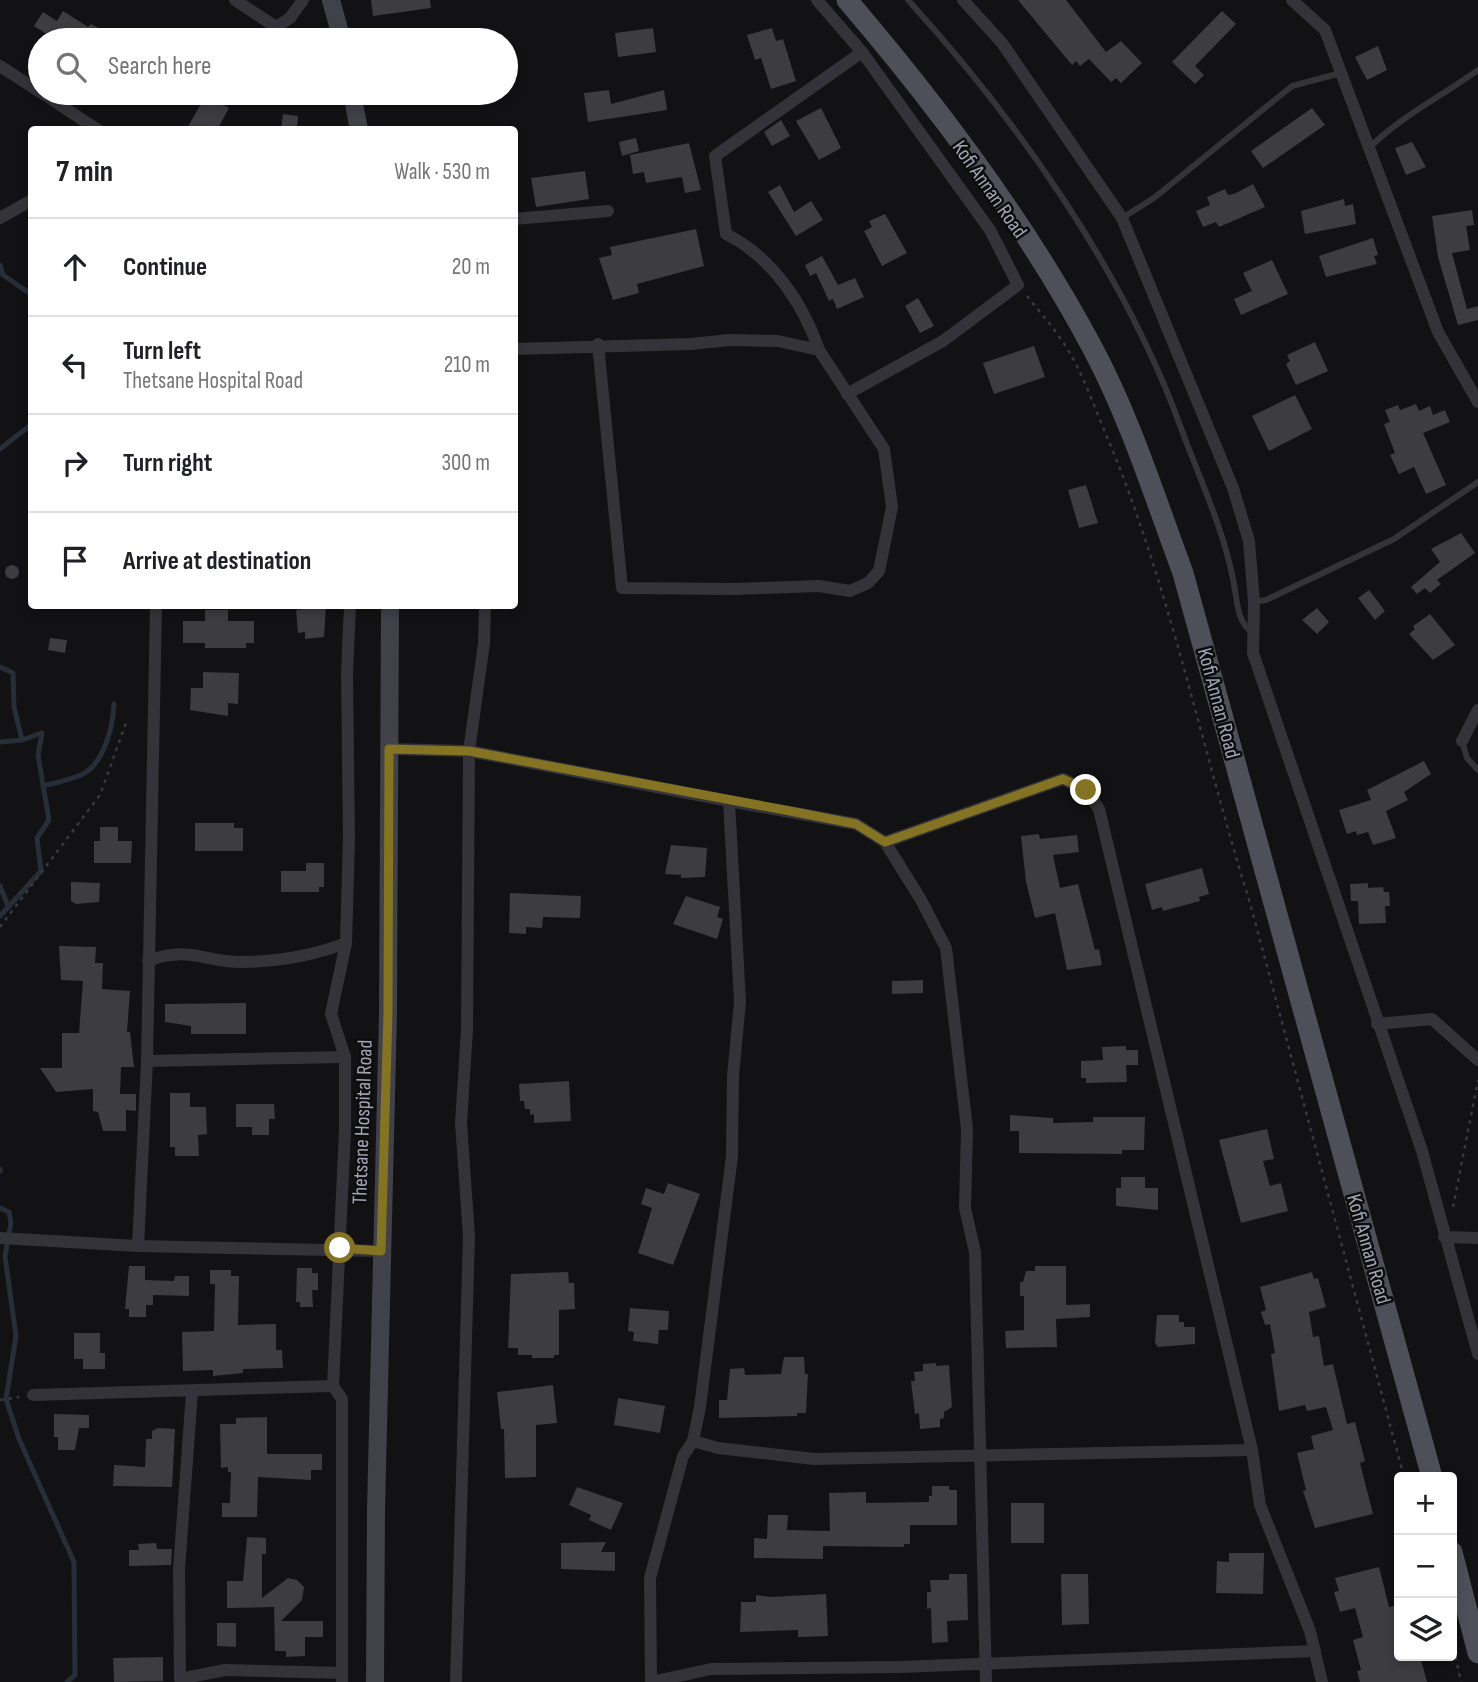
<!DOCTYPE html>
<html lang="en">
<head>
<meta charset="utf-8">
<style>
  :root { --surface:#fff; --page:#f2f2f2; --text:#202124; --muted:#757577; --line:#e0e0e0 }
  body { margin:0; font-family:"Sofia Sans Condensed",sans-serif; background:var(--page); color:var(--text) }
  .controls { position:absolute; right:21px; bottom:21px; display:grid; overflow:hidden; border-radius:7px; box-shadow:0 4px 10px #0003 }
  .controls button { width:63px; height:63px; display:grid; place-items:center; padding:0; border:0; border-bottom:2px solid var(--line); background:var(--surface); color:var(--text); font:35px sans-serif }
  .stop { position:absolute; width:21px; height:21px; margin:-16px; border:5px solid #837322; border-radius:50%; background:#fff }
  .stop.end { background:#837322; border-color:#fff; box-shadow:0 2px 7px #0008 }
  .list { margin:0; padding:0; list-style:none }
  h2 { display:flex; justify-content:space-between; align-items:center; height:91px; margin:0; padding:0 28px; font-size:30px }
  h2 small { font-size:23px; font-weight:400; color:var(--muted) }
  .list li { display:grid; grid-template-columns:46px 1fr auto; gap:21px; align-items:center; box-sizing:border-box; height:98px; padding:0 28px; border-top:2px solid var(--line) }
  .list b { display:block; font-size:26px; white-space:nowrap }
  .list p { margin:0; font-size:23px; white-space:nowrap; color:var(--muted) }
  .list em { font-size:23px; font-style:normal; color:var(--muted) }
  .icon { flex:none; width:38px; height:38px; fill:none; stroke:currentColor; stroke-width:2; stroke-linecap:round; stroke-linejoin:round }
  .map { position:relative; flex:none; width:1478px; height:1682px; overflow:hidden }
  .search { position:absolute; background:var(--surface); box-shadow:0 4px 10px #0003; left:28px; top:28px; width:490px; height:77px; display:flex; align-items:center; gap:18px; box-sizing:border-box; padding:0 24px; border-radius:38px; color:var(--muted); font-size:26px }
  .panel { position:absolute; background:var(--surface); box-shadow:0 4px 10px #0003; left:28px; top:126px; width:490px; height:483px; border-radius:7px }
  .map>svg:first-child { display:block }
  .lines { fill:none; stroke-linecap:round; stroke-linejoin:round }
  .stream { stroke:#272e38; stroke-width:5 }
  .building { fill:#3c3c41 }
  .path { stroke:#383940; stroke-width:2.5; stroke-dasharray:3.5 5; stroke-linecap:butt }
  .lane { stroke:#333339; stroke-width:6 }
  .street { stroke:#333339; stroke-width:12 }
  .secondary { stroke:#404149; stroke-width:18 }
  .primary { stroke:#4e4f58; stroke-width:21 }
  .route { stroke:#837322; stroke-width:9 }
  .labels { text-anchor:middle; stroke-width:5; stroke-linejoin:round; paint-order:stroke }
  .street-label { font-size:21px; fill:#a2a5b5; stroke:#0d0d0e }
</style>
</head>
<body>
<div class="map">
<svg width="1478" height="1682" viewBox="0 0 1478 1682">
  <rect width="100%" height="100%" fill="#121214"/>
  <g class="lines">
    <g class="stream">
      <path d="M0,265L3,275L32,295"/>
      <path d="M0,449L32,424"/>
      <path d="M0,667L13,673L14,707L22,740"/>
      <path d="M0,742L22,740L42,733L38,755L49,820L37,838L41,871L0,916"/>
      <path d="M43,786C55,783 69,780 81,775C104,765 113,726 114,704"/>
      <path d="M0,886L8,906"/>
      <path d="M0,1169V1171"/>
      <path d="M0,1208L9,1212L11,1223L5,1256L16,1336L6,1399L19,1439L74,1562L75,1675L67,1682"/>
    </g>
  </g>
  <g class="building">
    <path d="M371,0H430L431,8L373,16Z"/>
    <path d="M1018,0H1066L1106,52L1121,41L1142,63L1121,83L1116,78L1111,82L1089,59L1080,66L1076,61L1072,65Z"/>
    <path d="M63,11L88,27L91,24L120,40H45L48,35L34,26L43,12L57,21Z"/>
    <path d="M1222,11L1236,24L1195,66L1204,75L1195,84L1172,62Z"/>
    <path d="M653,28L656,52L618,57L615,33Z"/>
    <path d="M772,28L776,41L783,39L796,81L771,89L761,58L755,60L747,35Z"/>
    <path d="M1378,46L1387,70L1367,80L1355,57Z"/>
    <path d="M609,90L611,104L664,90L667,110L588,122L584,93Z"/>
    <path d="M206,95L229,108L217,130H186Z"/>
    <path d="M821,108L841,148L819,160L796,121Z"/>
    <path d="M1312,108L1325,125L1263,168L1251,151Z"/>
    <path d="M283,114L298,116L297,130H281Z"/>
    <path d="M781,120L790,136L772,146L764,132Z"/>
    <path d="M636,138L639,151L622,156L619,142Z"/>
    <path d="M1412,142L1426,167L1406,175L1395,148Z"/>
    <path d="M689,143L701,190L685,193L682,177L646,183L644,172L633,174L630,155Z"/>
    <path d="M585,171L589,199L536,207L531,178Z"/>
    <path d="M1253,184L1265,207L1219,227L1216,222L1203,227L1196,211L1210,205L1207,197L1225,189L1228,195L1234,194Z"/>
    <path d="M780,185L794,212L811,201L823,220L796,236L768,192Z"/>
    <path d="M1344,199L1345,206L1353,204L1356,224L1305,234L1301,211Z"/>
    <path d="M1472,210L1474,225L1466,226L1470,250L1452,253L1467,309L1478,306V320L1458,325L1438,257L1432,216Z"/>
    <path d="M885,214L907,253L882,266L864,231L872,227L869,221Z"/>
    <path d="M696,229L704,266L637,284L639,293L613,300L599,258L612,255L610,247Z"/>
    <path d="M1373,238L1378,255L1374,256L1377,264L1326,277L1319,256Z"/>
    <path d="M822,256L838,285L855,278L864,297L837,309L833,299L829,301L816,273L810,276L805,265Z"/>
    <path d="M1272,260L1288,294L1241,315L1234,299L1252,291L1243,273Z"/>
    <path d="M918,298L934,326L920,333L905,306Z"/>
    <path d="M1315,342L1328,371L1296,385L1286,364L1290,361L1287,355Z"/>
    <path d="M1034,346L1045,377L994,394L983,363Z"/>
    <path d="M1295,395L1312,429L1269,451L1252,416Z"/>
    <path d="M1416,404L1419,411L1430,406L1433,415L1445,410L1450,422L1423,433L1446,485L1426,494L1414,467L1399,474L1390,455L1395,453L1384,424L1390,422L1385,410L1398,405L1400,410Z"/>
    <path d="M1086,485L1098,523L1079,528L1068,490Z"/>
    <path d="M1461,533L1475,553L1437,580L1441,584L1430,593L1425,588L1417,594L1411,587L1440,562L1431,549Z"/>
    <circle cx="12" cy="572" r="7"/>
    <path d="M1369,590L1385,611L1375,620L1358,598Z"/>
    <path d="M303,606H326L324,637L305,639V632L298,633L296,610L303,609Z"/>
    <path d="M1317,608L1329,622L1317,634L1302,620Z"/>
    <path d="M205,610H228V621H254V643H246V648H205V643H183V621H205Z"/>
    <path d="M1430,614L1455,645L1433,660L1409,634L1415,629L1413,626Z"/>
    <path d="M50,638L67,640L65,653L48,650Z"/>
    <path d="M203,672L239,673L238,704L228,703V716L190,710L191,688H203Z"/>
    <path d="M1424,761L1431,774L1404,792L1408,800L1386,811L1396,838L1373,845L1368,832L1357,835L1356,831L1347,834L1339,810L1371,800L1367,790Z"/>
    <path d="M195,823H234V828H243V851H195Z"/>
    <path d="M100,827H118V841H132L131,863H94V841H100Z"/>
    <path d="M1039,834L1040,839L1077,835L1079,852L1053,855L1060,888L1078,884L1095,950L1099,949L1102,965L1067,970L1055,913L1035,918L1026,882L1021,836Z"/>
    <path d="M671,845L707,848L705,877L681,878V875L665,874Z"/>
    <path d="M306,863H324V887H319V892H281V871H306Z"/>
    <path d="M1202,868L1209,894L1199,897L1200,901L1163,911L1162,907L1152,910L1145,884Z"/>
    <path d="M71,882L100,883L99,902L76,904L71,901Z"/>
    <path d="M1368,883V888L1383,887L1384,892H1389L1390,906H1385L1386,923L1359,924L1358,901H1351L1350,884Z"/>
    <path d="M510,893L581,896L580,918L543,917L542,928L526,927V934L509,933Z"/>
    <path d="M686,896L720,907L717,917L723,919L717,939L673,924Z"/>
    <path d="M59,946L96,947L95,963H103L102,989L130,991L127,1032H130L134,1067H121L120,1094H136V1111L126,1110V1131H103L98,1112L93,1111V1089L56,1092L40,1068H62V1033H79L83,981L61,980Z"/>
    <path d="M923,980V993L892,994V981Z"/>
    <path d="M246,1003V1034H191V1026L165,1022V1004Z"/>
    <path d="M1126,1046V1050H1138V1065H1126L1127,1082L1086,1083V1078H1081V1061L1103,1060L1102,1047Z"/>
    <path d="M569,1081L571,1121L534,1123V1114L530,1115V1109H525L524,1101H520L519,1084Z"/>
    <path d="M170,1093H190V1107H206L207,1134L198,1135L199,1156H175V1147H170Z"/>
    <path d="M236,1104H274L275,1119H269V1135H252V1127H236Z"/>
    <path d="M1010,1115L1053,1118V1123L1093,1122V1117H1145L1144,1150H1122V1154L1019,1153V1131H1010Z"/>
    <path d="M1267,1129L1274,1159L1263,1161L1270,1186L1281,1183L1288,1211L1241,1223L1219,1140Z"/>
    <path d="M1121,1177H1145V1188H1158V1210L1116,1206V1188H1121Z"/>
    <path d="M668,1183L700,1194L673,1265L638,1253L652,1208L641,1204L646,1188L664,1194Z"/>
    <path d="M129,1266H145V1280L174,1281L175,1276H189V1296L153,1295V1305H146V1317H129V1309H125Z"/>
    <path d="M1035,1266H1066V1305L1090,1304V1317L1056,1319L1057,1347L1006,1348L1005,1331L1024,1330V1296H1020V1282H1023L1026,1271H1035Z"/>
    <path d="M297,1268H312V1273H318V1290H312L313,1307H300V1302H296Z"/>
    <path d="M210,1270H231V1276H239L238,1325L276,1324V1350H282L283,1368L243,1369V1373L213,1376V1370L183,1371L182,1332L214,1331L215,1284H210Z"/>
    <path d="M568,1272L569,1283H574L575,1309L559,1310V1355H554V1358H532V1355H518V1348H508L511,1274Z"/>
    <path d="M1312,1272L1314,1279L1318,1278L1326,1307L1309,1312L1313,1337L1319,1336L1324,1366L1333,1364L1347,1424L1355,1422L1365,1461L1360,1463L1373,1514L1315,1528L1303,1491L1306,1490L1297,1453L1314,1449L1311,1436L1333,1430L1326,1407L1307,1411L1305,1405L1279,1411L1271,1354L1275,1353L1270,1324L1265,1325L1261,1312L1266,1310L1260,1287Z"/>
    <path d="M630,1308L669,1311L668,1330H659L658,1344L633,1341L634,1332L628,1331Z"/>
    <path d="M1157,1315H1179V1322H1184V1327H1195V1344L1158,1347L1155,1343Z"/>
    <path d="M74,1333H100V1353H105V1369H83V1359H74Z"/>
    <path d="M784,1357H804L805,1374H808L806,1413H797V1416L719,1418V1400H727L730,1369L744,1368L745,1375L781,1374Z"/>
    <path d="M936,1363V1366L949,1365L952,1407L944,1412V1418L940,1419V1427L920,1429L919,1413L915,1414L911,1381H915L914,1372L923,1371V1364Z"/>
    <path d="M553,1385L557,1423L536,1425V1477L505,1478L504,1429H501L497,1392Z"/>
    <path d="M618,1398L665,1406L660,1433L614,1425Z"/>
    <path d="M54,1414L89,1415V1428H79L75,1450H58V1437H54Z"/>
    <path d="M267,1417V1454H322V1470H311V1480L258,1477L257,1517H222V1503H230L231,1472H228V1467L221,1468L220,1424H236V1418Z"/>
    <path d="M158,1428L175,1429L172,1487L113,1486L114,1465L145,1467L146,1439H152V1431Z"/>
    <path d="M932,1486H949V1490H957V1525H910V1544H904V1547L823,1546V1559L754,1558V1538L767,1539L768,1515H788L787,1530L830,1531L829,1493L866,1492V1503L929,1502V1496H932Z"/>
    <path d="M577,1487L623,1503L611,1530L589,1520L591,1515L569,1505Z"/>
    <rect x="1011" y="1503" width="33" height="40"/>
    <path d="M247,1537L266,1538V1554H262V1598L288,1578L297,1580L304,1587L302,1600L281,1621H323V1637H305V1656L286,1657V1651H275L274,1607L227,1608V1581H243Z"/>
    <path d="M606,1542L601,1552H615V1571L561,1569V1543Z"/>
    <path d="M156,1543L157,1549H172L171,1565L129,1566V1550H139L138,1544Z"/>
    <path d="M1229,1553H1264L1263,1594L1216,1593L1217,1561L1229,1562Z"/>
    <path d="M1379,1567L1389,1607L1399,1605V1660L1420,1656L1427,1682H1360L1357,1671L1361,1670L1353,1640L1363,1637L1355,1608L1340,1612L1334,1592L1339,1591L1335,1578Z"/>
    <path d="M949,1574H967L968,1620L947,1621L948,1642L932,1643L931,1608L927,1609V1592H931L930,1580H949Z"/>
    <path d="M1061,1574H1088L1089,1624L1062,1625Z"/>
    <path d="M826,1594L828,1636L798,1637V1630L740,1632L741,1602H756V1595L770,1597Z"/>
    <path d="M217,1623H236V1647L217,1646Z"/>
    <path d="M163,1657V1681L114,1682L113,1658Z"/>
  </g>
  <g class="lines">
    <g class="path">
      <path d="M1027,296C1038,310 1050,323 1060,338C1082,368 1095,410 1110,444C1171,592 1202,750 1250,903L1404,1477"/>
      <path d="M0,927L100,795L126,723"/>
      <path d="M1453,1207L1478,1080"/>
      <path d="M0,1400L19,1397"/>
      <path d="M1452,1640L1461,1682"/>
    </g>
    <g class="lane">
      <path d="M908,0C1018,121 1125,273 1181,428C1199,477 1223,528 1233,579C1237,596 1236,622 1252,632"/>
      <path d="M1370,147C1402,116 1442,96 1478,70"/>
      <path d="M1122,218L1154,198L1292,86L1341,73"/>
      <path d="M1254,602L1266,600L1394,539L1478,482"/>
      <path d="M1462,741L1467,758L1478,770"/>
    </g>
    <g class="street">
      <path d="M235,0L276,27L290,18L303,0"/>
      <path d="M817,0L862,52L715,156L726,234C772,257 803,303 819,350"/>
      <path d="M963,0L1002,43L1122,218L1233,488L1249,541L1254,602L1253,653L1422,1151L1478,1354"/>
      <path d="M1292,0L1325,30L1438,332L1478,402"/>
      <path d="M0,66L40,92"/>
      <path d="M42,93L98,130"/>
      <path d="M0,218L32,200"/>
      <path d="M514,219L608,211"/>
      <path d="M514,349L691,344L729,340L778,341L819,350L884,449L892,507L879,571L868,583L850,591L819,586L733,589L622,588L598,344"/>
      <path d="M847,394L943,341L1018,285L990,230L862,52"/>
      <path d="M1462,741L1478,710"/>
      <path d="M389,749L469,751L729,801L740,1002L733,1076L732,1156L700,1407L693,1441L683,1456L650,1578L651,1682"/>
      <path d="M729,801L856,824L885,842L921,900L946,948L967,1129L965,1208L975,1252L986,1682"/>
      <path d="M885,842L1063,779L1086,790L1099,809L1252,1450L1260,1505L1310,1631L1322,1682"/>
      <path d="M148,961C189,946 201,961 239,962C275,962 312,956 346,943"/>
      <path d="M1377,1024L1432,1019L1478,1060"/>
      <path d="M147,1061L345,1057"/>
      <path d="M1444,1237L1478,1238"/>
      <path d="M0,1238L138,1246L381,1251"/>
      <path d="M138,1246L147,1061L156,606"/>
      <path d="M192,1392L179,1569L180,1679L225,1670L342,1673"/>
      <path d="M33,1395L333,1386"/>
      <path d="M693,1441L718,1448L814,1459L1252,1450"/>
      <path d="M342,1682V1399L333,1386L345,1130V1057L331,1014L346,943L349,838L347,673L350,606"/>
      <path d="M456,1682L469,1236L461,1123L467,1030L469,751L484,643L485,606"/>
      <path d="M651,1682L711,1669L899,1667L1315,1651"/>
    </g>
    <g class="secondary">
      <path d="M331,0L342,40"/>
      <path d="M352,93L359,130"/>
      <path d="M375,1682L376,1510L388,1013L390,606"/>
    </g>
    <g class="primary">
      <path d="M847,0C935,103 1028,227 1092,347C1130,418 1155,498 1183,573L1432,1477"/>
      <path d="M1452,1552L1478,1653"/>
    </g>
  </g>
  <g class="lines">
    <path class="route" d="M340,1248L381,1251L388,1013L389,749L469,751L790,811L856,824L885,842L1063,779L1086,790"/>
  </g>
  <g class="labels">
    <g class="street-label">
      <text transform="translate(990 189) rotate(55)" y="7">Kofi Annan Road</text>
      <text transform="translate(1219 703) rotate(75)" y="7">Kofi Annan Road</text>
      <text transform="translate(362 1122) rotate(-88)" y="7">Thetsane Hospital Road</text>
      <text transform="translate(1369 1249) rotate(74)" y="7">Kofi Annan Road</text>
    </g>
  </g>
</svg>
<div class="controls">
<button>+</button>
<button>−</button>
<button><svg class="icon" aria-label="layers" viewBox="0 0 24 24"><path d="M12 4l9 5-9 5-9-5zM3 14l9 5 9-5"/></svg></button>
</div>
<div class="stop" style="left:340px;top:1248px"></div>
<div class="stop end" style="left:1086px;top:790px"></div>
<div class="search"><svg class="icon" aria-label="search" viewBox="0 0 24 24"><circle cx="10" cy="10" r="6"/><path d="M15 15l6 6"/></svg>Search here</div>
<section class="panel">
<h2>7 min<small>Walk · 530 m</small></h2>
<ul class="list">
<li><svg class="icon" aria-label="ahead" viewBox="0 0 24 24"><path d="M12 20V5M6 11l6-6 6 6"/></svg><div><b>Continue</b></div><em>20 m</em></li>
<li><svg class="icon" aria-label="left" viewBox="0 0 24 24"><path d="M17 20v-9H6M10 6l-5 5 5 5"/></svg><div><b>Turn left</b><p>Thetsane Hospital Road</p></div><em>210 m</em></li>
<li><svg class="icon" aria-label="right" viewBox="0 0 24 24"><path d="M7 20v-9h11M14 6l5 5-5 5"/></svg><div><b>Turn right</b></div><em>300 m</em></li>
<li><svg class="icon" aria-label="arrive" viewBox="0 0 24 24"><path d="M6 21V4h12l-3 4 3 4H6"/></svg><div><b>Arrive at destination</b></div></li>
</ul>
</section>
</div>
</body>
</html>
